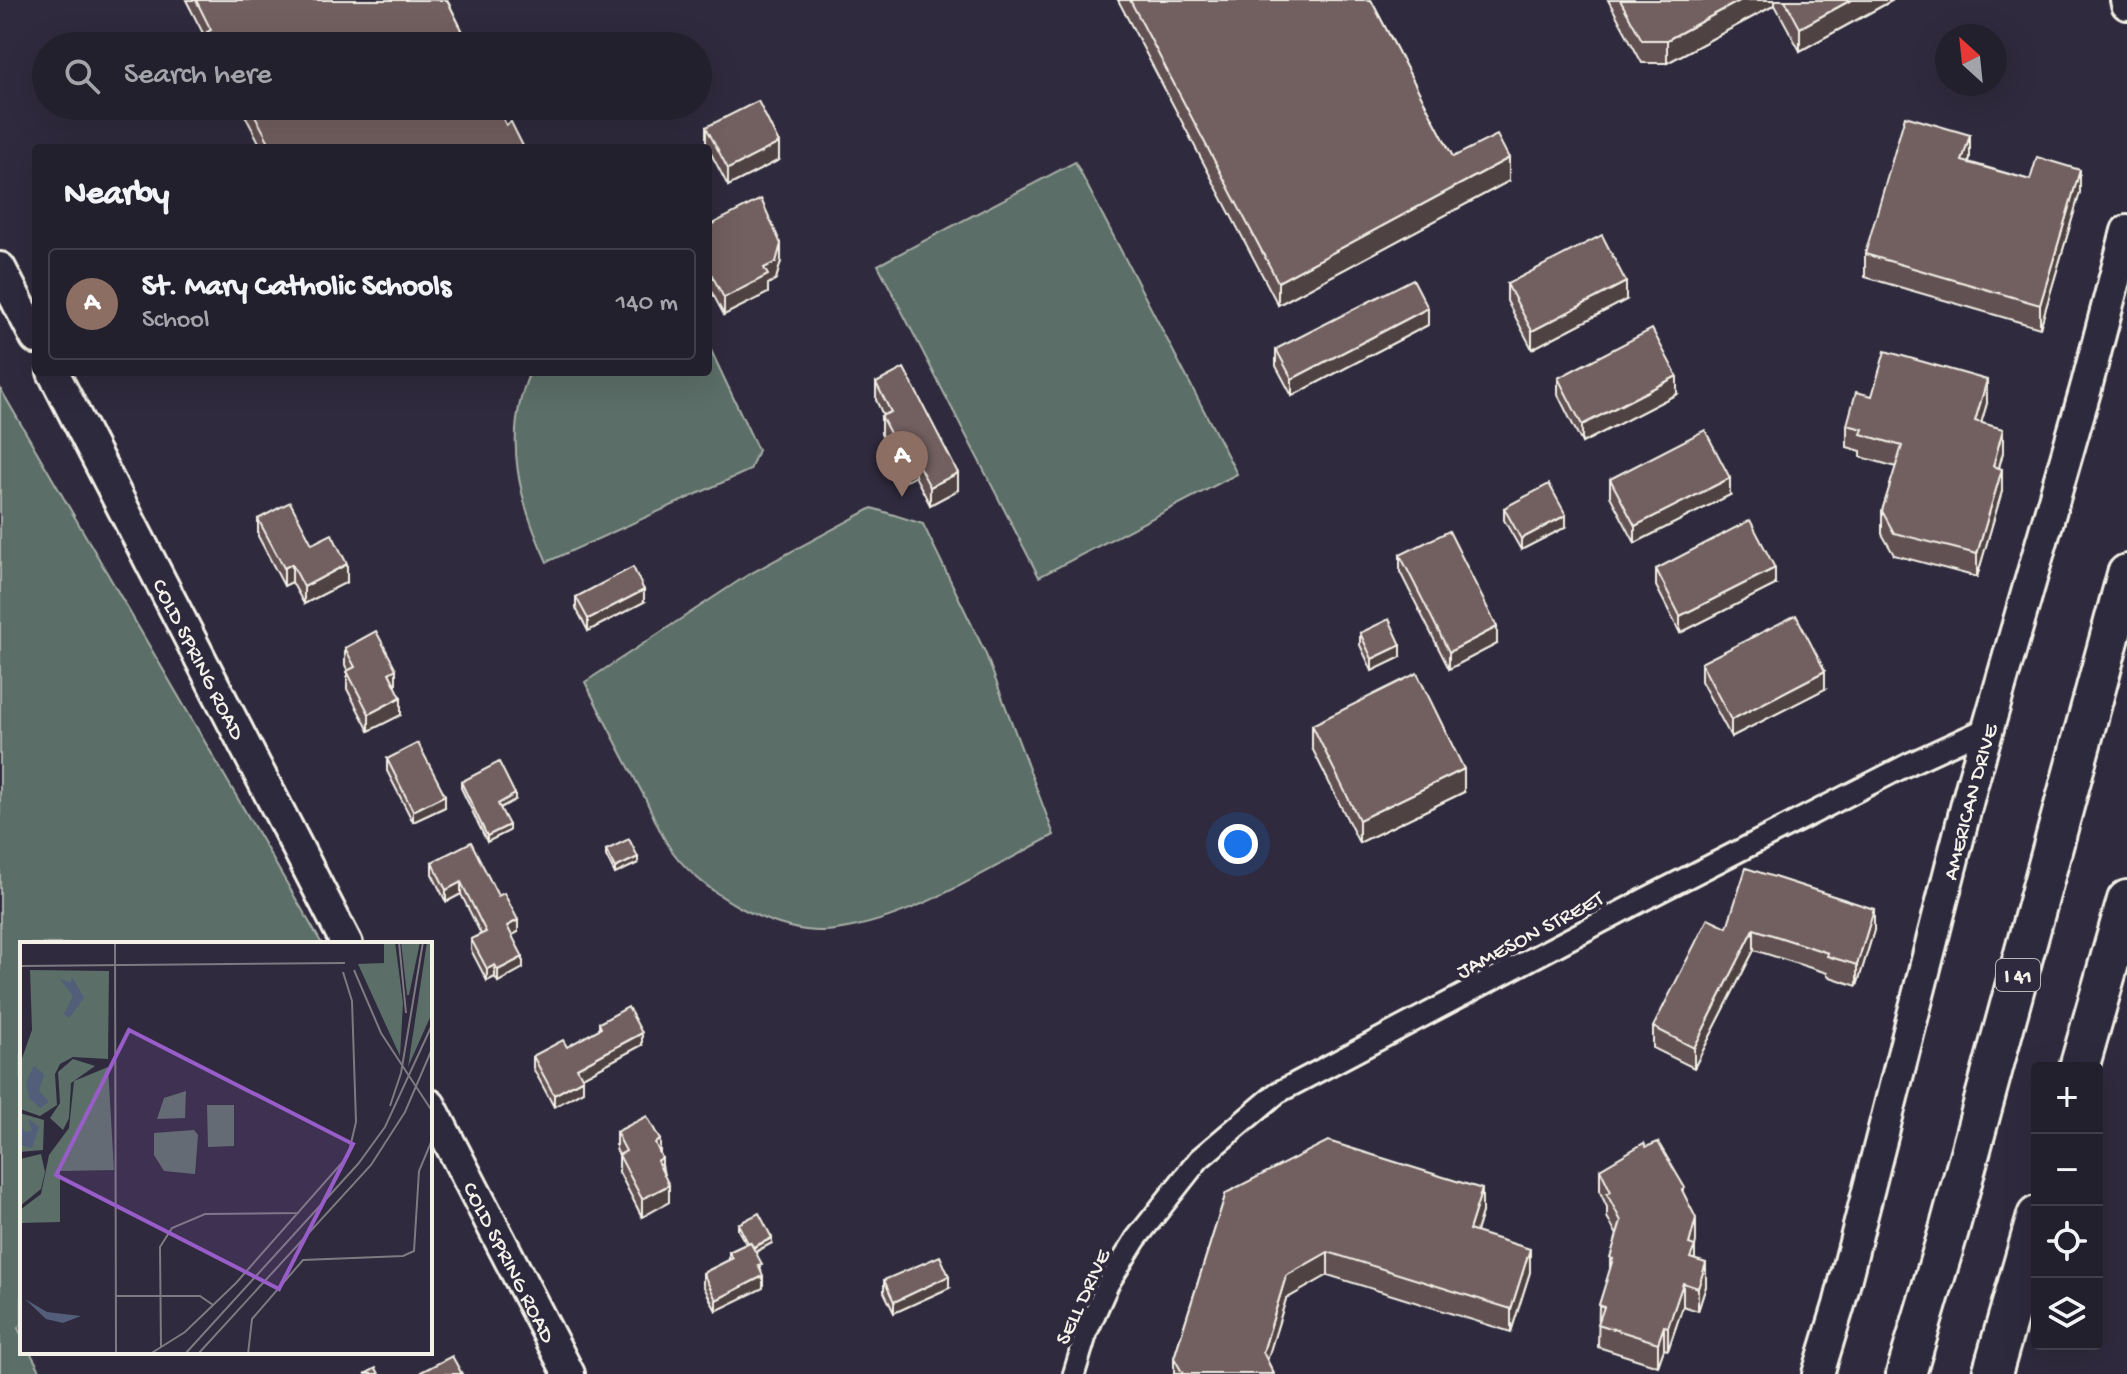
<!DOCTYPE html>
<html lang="en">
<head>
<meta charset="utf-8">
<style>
  :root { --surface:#23202e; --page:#2f2d3a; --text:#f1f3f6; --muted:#a3a3aa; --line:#403e4a; --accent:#ffd166 }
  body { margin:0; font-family:"Gochi Hand",sans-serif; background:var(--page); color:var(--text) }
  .controls { position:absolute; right:24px; bottom:24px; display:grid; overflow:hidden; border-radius:8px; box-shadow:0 8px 32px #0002 }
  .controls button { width:72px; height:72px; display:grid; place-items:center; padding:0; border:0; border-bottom:2px solid var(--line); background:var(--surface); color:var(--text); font:40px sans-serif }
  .compass { position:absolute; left:1935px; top:24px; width:72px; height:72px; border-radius:50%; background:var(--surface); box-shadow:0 8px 32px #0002; rotate:333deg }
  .you { position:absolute; left:1238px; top:844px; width:28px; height:28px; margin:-20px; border:6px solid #fff; border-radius:50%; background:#1a73e8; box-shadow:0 0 0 12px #1a73e833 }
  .badge { display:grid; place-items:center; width:52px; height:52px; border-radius:50%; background:var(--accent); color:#fff; font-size:26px; font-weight:700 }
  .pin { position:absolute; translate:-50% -66px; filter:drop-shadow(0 2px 4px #0008) }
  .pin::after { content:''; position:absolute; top:42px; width:28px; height:24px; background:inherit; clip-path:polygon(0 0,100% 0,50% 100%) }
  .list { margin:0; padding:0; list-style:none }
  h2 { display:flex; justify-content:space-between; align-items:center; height:104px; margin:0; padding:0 32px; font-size:34px }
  h2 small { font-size:26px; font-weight:400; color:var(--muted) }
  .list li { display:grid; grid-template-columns:52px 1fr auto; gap:24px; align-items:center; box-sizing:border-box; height:112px; margin:0 16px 16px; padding:0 16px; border:2px solid var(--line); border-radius:8px }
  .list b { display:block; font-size:30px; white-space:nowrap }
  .list p { margin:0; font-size:26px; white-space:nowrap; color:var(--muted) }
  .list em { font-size:26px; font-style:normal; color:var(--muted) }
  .icon { flex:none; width:44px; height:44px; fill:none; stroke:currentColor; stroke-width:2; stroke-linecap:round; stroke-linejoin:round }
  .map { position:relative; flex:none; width:2127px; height:1374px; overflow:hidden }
  .search { position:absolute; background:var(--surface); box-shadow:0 8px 32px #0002; left:32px; top:32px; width:680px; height:88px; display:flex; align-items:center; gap:20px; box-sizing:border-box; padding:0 28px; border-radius:44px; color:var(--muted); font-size:30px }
  .panel { position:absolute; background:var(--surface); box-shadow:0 8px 32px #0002; left:32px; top:144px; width:680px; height:232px; border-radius:8px }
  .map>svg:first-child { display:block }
  .green { fill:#5b6e67; stroke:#a8b0a8; stroke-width:2 }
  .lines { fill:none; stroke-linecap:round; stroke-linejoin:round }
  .street-casing { stroke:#f4f1e8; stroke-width:26 }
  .secondary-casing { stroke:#f4f1e8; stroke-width:36 }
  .highway-casing { stroke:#f4f1e8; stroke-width:44 }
  .street { stroke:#2f2a3d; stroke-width:20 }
  .secondary { stroke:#2f2a3d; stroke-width:30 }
  .highway { stroke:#2f2a3d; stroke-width:38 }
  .wall { fill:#625152; stroke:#f4f1e8; stroke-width:2 }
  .shaded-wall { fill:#504242; stroke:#f4f1e8; stroke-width:2 }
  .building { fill:#725e5f; stroke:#f4f1e8; stroke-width:2 }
  .labels { text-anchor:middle; stroke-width:8; stroke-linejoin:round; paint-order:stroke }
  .shield { fill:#2f2a3d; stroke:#b9b5b5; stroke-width:2 }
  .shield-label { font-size:20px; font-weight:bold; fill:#f4f1e8 }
  .street-label { font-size:22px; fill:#f4f1e8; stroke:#2f2a3d }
  .inset-road { fill:none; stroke:#7e7a81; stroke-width:2 }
  .view { fill:#995dc9; fill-opacity:0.15; stroke:#995dc9; stroke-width:4 }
  .inset-edge { fill:none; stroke:#f4f1e8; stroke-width:4 }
</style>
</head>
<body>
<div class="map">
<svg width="2127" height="1374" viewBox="0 0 2127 1374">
  <rect width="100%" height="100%" fill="#2f2a3d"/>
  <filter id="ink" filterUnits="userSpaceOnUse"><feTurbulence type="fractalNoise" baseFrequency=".0125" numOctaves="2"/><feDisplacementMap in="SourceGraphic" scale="16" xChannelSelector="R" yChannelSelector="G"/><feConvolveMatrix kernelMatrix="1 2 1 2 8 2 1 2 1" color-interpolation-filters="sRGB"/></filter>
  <g filter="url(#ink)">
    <g class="green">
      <path d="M1075,162L1237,474L1039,577L878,265Z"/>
      <path d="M708,344L758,450L750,470L547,562C519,502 502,436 530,372H708Z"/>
      <path d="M0,388L322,944H22V1325L18,1328L22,1336V1352H30L42,1374H0Z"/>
      <path d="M872,508L923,524L985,652L1054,835C987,870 911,920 836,930C780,938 704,895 672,851C660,835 653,814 644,796C624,758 604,720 585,682L746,576Z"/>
    </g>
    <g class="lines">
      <defs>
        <path id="street" d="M1074,1374L1087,1331L1108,1284L1136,1239L1199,1159L1277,1093L1645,899L1911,763L1987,728"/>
        <g id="secondary">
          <path d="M2126,0L2127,4"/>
          <path d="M0,268L36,338"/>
          <path id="s1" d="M53,372L347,944"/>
          <path id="s2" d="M430,1105L569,1374"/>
          <path id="s3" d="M1818,1374L1839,1305L1972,784L2086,388L2127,231"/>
        </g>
        <g id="highway">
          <path d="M2079,1068L2127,900"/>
          <path d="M1906,1374L1949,1230L2127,574"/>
          <path d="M1992,1374L2037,1216"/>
        </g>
      </defs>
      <use href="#street" class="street-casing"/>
      <use href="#secondary" class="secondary-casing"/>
      <use href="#highway" class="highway-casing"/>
      <use href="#street" class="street"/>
      <use href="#secondary" class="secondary"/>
      <use href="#highway" class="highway"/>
    </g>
    <g class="wall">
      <path d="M186,0H447L470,46H207V41Z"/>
      <path d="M1118,0H1371L1453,157L1509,181L1278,305Z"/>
      <path d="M1608,0H1893L1800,51L1775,5L1667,63H1642Z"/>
      <path d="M240,106H497L506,125L524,148H262Z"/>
      <path d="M706,127L779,160L728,186L706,144Z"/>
      <path d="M1970,158L1968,162L2030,180L2080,192L2040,328L1865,277V254Z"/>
      <path d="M708,226L781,261L776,279L768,284V293L724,315L708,285Z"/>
      <path d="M1507,284L1626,300L1532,349L1507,301Z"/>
      <path d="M1428,325L1292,396L1276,366V349Z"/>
      <path d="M1558,378L1677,394L1582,443L1558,395Z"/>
      <path d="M876,383L958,490L930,505L915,476L906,481L881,434V416L883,415L876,400Z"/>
      <path d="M1872,396L1987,403L1981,423L2003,452L1999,468L2002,491L1977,577L1894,555L1882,534V511L1896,467L1861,457V451L1847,447V425Z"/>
      <path d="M1610,479L1730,495L1635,543L1610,496Z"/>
      <path d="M1504,508L1566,527L1521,550L1504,520Z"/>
      <path d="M258,519L312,544L347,582L304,604L292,582L284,586L258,536Z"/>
      <path d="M1400,555L1497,644L1449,669L1400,572Z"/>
      <path d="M1656,569L1775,585L1680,633L1656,586Z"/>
      <path d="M576,597L644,602L588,631L576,608Z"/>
      <path d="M1360,633L1401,657L1372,671L1360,645Z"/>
      <path d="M345,648L396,687L401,715L369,731L347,689V671H348L345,665Z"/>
      <path d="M1701,663L1825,689L1731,737L1701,681Z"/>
      <path d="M1312,725L1464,792L1359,843L1312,748Z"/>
      <path d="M387,759L445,807L413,822L387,771Z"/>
      <path d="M461,782L515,800L500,808L509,831L487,842L461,788Z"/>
      <path d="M606,850L638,863L615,874L606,856Z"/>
      <path d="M432,862L498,896L518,932L512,935L523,968L498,982L495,977L487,981L471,950V939L481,934L461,894L446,902L432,874Z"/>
      <path d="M1727,927L1874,930L1857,986L1827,976V973L1754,950L1694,1068L1653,1048V1027Z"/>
      <path d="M599,1023L642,1045L582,1077L583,1091L554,1107L533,1068V1056L567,1047L599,1029Z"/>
      <path d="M616,1132L660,1154L669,1202L642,1217L619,1172V1155L616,1149Z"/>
      <path d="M1600,1169L1685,1197L1696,1241L1695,1247V1259L1706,1286L1698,1311L1683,1306L1668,1350L1664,1349L1658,1366L1598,1347L1599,1305L1610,1271V1258L1617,1235L1607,1217V1207L1600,1192Z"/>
      <path d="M1226,1193L1482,1212L1476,1232L1530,1272L1511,1332L1328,1275L1286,1299L1267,1360L1274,1374H1174V1358Z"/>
      <path d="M738,1224L772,1243L756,1252L762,1274L763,1288L716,1311L703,1285V1273L729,1260V1252L746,1244L738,1230Z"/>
      <path d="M884,1280L949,1288L894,1313L884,1292Z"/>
    </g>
    <g class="shaded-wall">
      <path d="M1741,0H1775V5L1667,63V40Z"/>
      <path d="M1851,0H1893L1800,51V28Z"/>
      <path d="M1970,135V158L1962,184V161Z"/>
      <path d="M779,143V160L728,186V169Z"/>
      <path d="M1509,158V181L1278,305V282Z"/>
      <path d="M2080,170V192L2040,328V305Z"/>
      <path d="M781,244V261L776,279L768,284V293L724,315V298L764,268Z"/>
      <path d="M1626,282V300L1532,349V331Z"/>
      <path d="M1428,308V325L1292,396V379Z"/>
      <path d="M1677,376V394L1582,443V425Z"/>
      <path d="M1987,380V403L1975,444V421Z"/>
      <path d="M2003,429V452L1993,489V466Z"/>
      <path d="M915,459V476L906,481V464Z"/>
      <path d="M2002,469V491L1977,577V554Z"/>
      <path d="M958,473V490L930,505V487Z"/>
      <path d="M1730,478V495L1635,543V526Z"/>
      <path d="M1566,515V527L1521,550V539Z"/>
      <path d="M292,564V582L284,586V568Z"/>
      <path d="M347,564V582L304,604V587Z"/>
      <path d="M1775,568V585L1680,633V616Z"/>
      <path d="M644,590V602L588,631V619Z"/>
      <path d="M1497,627V644L1449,669V652Z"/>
      <path d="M1401,645V657L1372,671V659Z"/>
      <path d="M396,669V687L389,673Z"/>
      <path d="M1825,671V689L1731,737V720Z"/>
      <path d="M401,697V715L369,731V714Z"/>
      <path d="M1464,769V792L1359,843V820Z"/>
      <path d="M515,794V800L498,809V804Z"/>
      <path d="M445,795V807L413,822V811Z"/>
      <path d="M509,825V831L487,842V836Z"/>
      <path d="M638,857V863L615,874V868Z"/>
      <path d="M461,882V894L446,902V890Z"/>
      <path d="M1874,909V930L1857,986V965Z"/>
      <path d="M518,920V932L507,938V926Z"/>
      <path d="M1754,929V950L1694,1068V1048Z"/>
      <path d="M523,957V968L498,982V970Z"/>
      <path d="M495,965V977L487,981V969Z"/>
      <path d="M642,1033V1045L577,1080V1068Z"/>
      <path d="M583,1079V1091L554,1107V1095Z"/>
      <path d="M660,1140V1158L655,1143Z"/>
      <path d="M662,1158V1176L657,1161Z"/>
      <path d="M669,1185V1202L642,1217V1199Z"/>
      <path d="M1482,1189V1212L1469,1253V1230Z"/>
      <path d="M1696,1218V1241L1695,1247V1268L1690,1261L1689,1244Z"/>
      <path d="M772,1238V1243L751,1254V1249Z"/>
      <path d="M1530,1249V1272L1511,1332V1309Z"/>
      <path d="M1328,1252V1275L1286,1299L1263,1374V1352L1286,1276Z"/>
      <path d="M1706,1263V1286L1698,1311V1288Z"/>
      <path d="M763,1276V1288L716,1311V1300Z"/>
      <path d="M949,1276V1288L894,1313V1302Z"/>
      <path d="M1683,1283V1306L1668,1350V1327Z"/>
      <path d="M1664,1326V1349L1658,1366V1343Z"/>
    </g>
    <g class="building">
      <path d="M196,0H447L470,46H214L207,32L211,30Z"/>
      <path d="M1130,0H1371L1453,157L1497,135L1509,158L1278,282Z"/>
      <path d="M1620,0H1741L1667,40H1642Z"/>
      <path d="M1785,0H1851L1800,28Z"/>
      <path d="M758,101L779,143L728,169L706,127Z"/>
      <path d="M250,106H497L506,125L511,122L524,148H272Z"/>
      <path d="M1905,116L1970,135L1962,161L2030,180L2037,157L2080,170L2040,305L1865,254Z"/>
      <path d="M761,199L781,244L776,262L764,268L768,275L724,298L708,268V226Z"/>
      <path d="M1602,235L1626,282L1532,331L1507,284Z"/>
      <path d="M1413,279L1428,308L1292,379L1276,349Z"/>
      <path d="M1652,329L1677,376L1582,425L1558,378Z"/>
      <path d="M1885,351L1987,380L1975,421L2003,429L1993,466L2002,469L1977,554L1894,533L1882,511L1902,446L1861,434L1863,429L1847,425L1856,392L1872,396Z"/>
      <path d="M904,368L958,473L930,487L915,459L906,464L881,416L891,412L876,383Z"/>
      <path d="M1705,430L1730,478L1635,526L1610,479Z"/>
      <path d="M1549,484L1566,515L1521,539L1504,508Z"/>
      <path d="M290,502L312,544L332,534L347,564L304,587L292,564L284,568L258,519Z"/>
      <path d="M1750,520L1775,568L1680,616L1656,569Z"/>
      <path d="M1449,531L1497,627L1449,652L1400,555Z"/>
      <path d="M633,567L644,590L588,619L576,597Z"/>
      <path d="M1796,615L1825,671L1731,720L1701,663Z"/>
      <path d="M1389,619L1401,645L1372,659L1360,633Z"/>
      <path d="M376,631L396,669L389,673L401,697L369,714L347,671L355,667L345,648Z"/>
      <path d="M1417,673L1464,769L1359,820L1312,725Z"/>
      <path d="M418,743L445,795L413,811L387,759Z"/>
      <path d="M499,762L515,794L498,804L509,825L487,836L461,782Z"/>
      <path d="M629,839L638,857L615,868L606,850Z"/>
      <path d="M471,842L498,896L504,893L518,920L507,926L523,957L498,970L495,965L487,969L471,939L486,932L461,882L446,890L432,862Z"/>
      <path d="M1746,868L1874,909L1857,965L1827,956L1828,953L1754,929L1694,1048L1653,1027L1708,918L1727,927Z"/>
      <path d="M628,1007L642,1033L577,1068L583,1079L554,1095L533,1056L563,1040L567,1047L601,1028L599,1023Z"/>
      <path d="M647,1116L660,1140L655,1143L662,1158L657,1161L669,1185L642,1199L619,1155L626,1151L616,1132Z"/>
      <path d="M1328,1141L1482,1189L1469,1230L1530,1249L1511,1309L1328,1252L1286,1276L1263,1352L1274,1374H1183L1174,1358L1226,1193Z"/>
      <path d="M1658,1142L1685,1188L1682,1190L1696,1218L1689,1244L1695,1246L1690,1258L1706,1263L1698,1288L1683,1283L1668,1327L1664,1326L1658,1343L1598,1324L1604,1307L1599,1305L1613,1259L1610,1258L1621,1221L1607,1194L1611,1192L1600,1169L1644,1143L1646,1147Z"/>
      <path d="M759,1213L772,1238L753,1247L750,1242L748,1243L738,1224Z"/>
      <path d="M750,1242L762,1264L758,1265L763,1276L716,1300L703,1273L733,1258L729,1252Z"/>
      <path d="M940,1256L949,1276L894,1302L884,1280Z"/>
      <path d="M452,1356L462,1374H422L421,1372Z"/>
      <path d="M376,1368L379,1374H365Z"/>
    </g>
  </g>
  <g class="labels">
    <rect class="shield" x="1996" y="959" width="44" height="32" rx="6"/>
    <g class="shield-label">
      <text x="2018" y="982">I 41</text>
    </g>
    <g class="street-label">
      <text dy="8" stroke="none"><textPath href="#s1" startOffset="322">COLD SPRING ROAD</textPath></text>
      <text dy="8" stroke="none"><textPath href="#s3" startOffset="592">AMERICAN DRIVE</textPath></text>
      <text transform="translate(1529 933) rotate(-28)" y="8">JAMESON STREET</text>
      <text dy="8" stroke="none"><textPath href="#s2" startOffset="176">COLD SPRING ROAD</textPath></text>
      <text transform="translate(1081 1296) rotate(-65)" y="8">SELL DRIVE</text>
    </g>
  </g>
  <g transform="translate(20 942)">
    <rect width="412" height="412" fill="#2f2a3d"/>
    <path d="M364,0H375L383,61L380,114L338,22L364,21ZM381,0H400L389,53H387ZM407,0H412V71L388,125ZM10,28L89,29L88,117L53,115L40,122L35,132L37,163L20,174L0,167V122L12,88ZM53,117L75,124L51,141L49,176L43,188L30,176L40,161L38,130ZM88,125L94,228L40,229V280L0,281V268L21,252L29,213L49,186L54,139ZM166,149L165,176L137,177L144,156ZM187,163H214V204L188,205ZM0,171L24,178L23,208L0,210ZM174,188L178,193L175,232L144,229L134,213V191ZM21,212L25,230L21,247L0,264V217Z" fill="#5b6e67"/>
    <path d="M52,35L64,56L49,76L44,72L53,54L40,37L51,41ZM14,124L24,132L19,149L29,160L20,166L9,156L6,140ZM8,177L19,185L12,206L0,203V181L4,190L12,189ZM5,357L27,370L61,374L43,381L26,377Z" fill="#525e7a"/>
    <path class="inset-road" d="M95,0L96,412M379,0L386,71M0,24L325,21M334,28L361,91L412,169M370,164L381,131L403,0M96,354H180L193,363M141,405L140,305L152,286L185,272L279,271M130,412L165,390L216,341L328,214L336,180L332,59L323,30M165,412L338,222L365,185L412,83M178,412L351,223L385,170L412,107M228,412L232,377L283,318L383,314L394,309L399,229L412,198"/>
    <path class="view" d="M109,88L333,202L259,347L36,233Z"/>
    <rect width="412" height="412" class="inset-edge"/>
  </g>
</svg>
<div class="controls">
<button>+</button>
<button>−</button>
<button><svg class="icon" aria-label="locate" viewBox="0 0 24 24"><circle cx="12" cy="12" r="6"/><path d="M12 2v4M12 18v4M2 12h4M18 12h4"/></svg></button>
<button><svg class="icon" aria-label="layers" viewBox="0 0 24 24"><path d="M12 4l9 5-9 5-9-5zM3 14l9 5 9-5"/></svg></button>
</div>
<svg class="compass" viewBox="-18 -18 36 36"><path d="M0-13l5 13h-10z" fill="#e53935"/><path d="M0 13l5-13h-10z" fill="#a3a3aa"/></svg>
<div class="you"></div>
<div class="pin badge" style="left:902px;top:497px;background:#8d6e63">A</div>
<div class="search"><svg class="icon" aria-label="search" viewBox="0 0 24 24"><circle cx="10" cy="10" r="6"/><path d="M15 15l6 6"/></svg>Search here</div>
<section class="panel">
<h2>Nearby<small></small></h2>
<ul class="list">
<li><span class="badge" style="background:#8d6e63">A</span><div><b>St. Mary Catholic Schools</b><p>School</p></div><em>140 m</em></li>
</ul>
</section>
</div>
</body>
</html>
